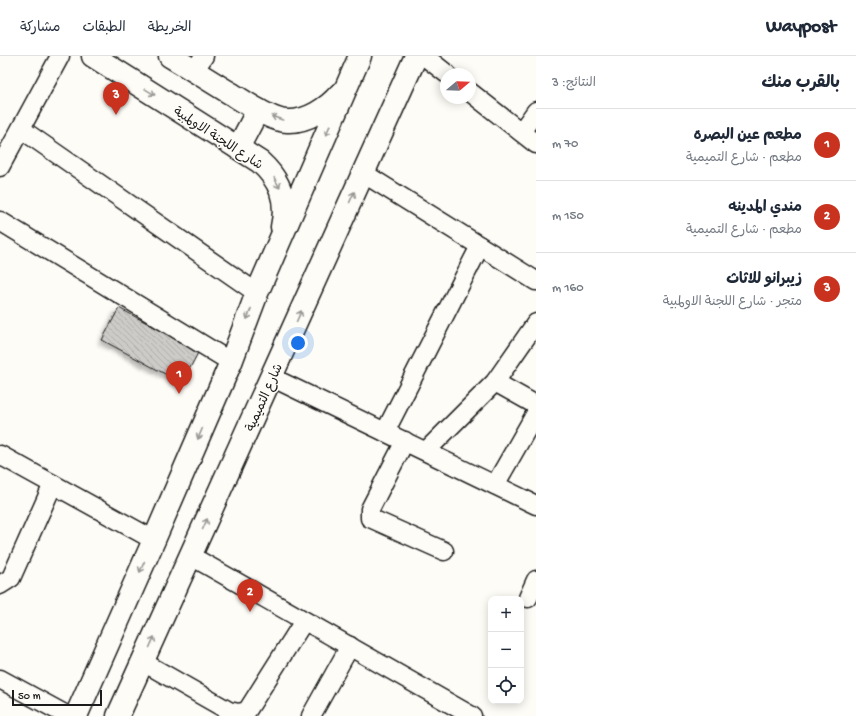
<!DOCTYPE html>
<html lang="ar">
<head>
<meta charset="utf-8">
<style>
  :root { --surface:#fff; --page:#f6f6f7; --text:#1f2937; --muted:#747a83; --line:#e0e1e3; --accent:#c8321e }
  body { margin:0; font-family:"Gochi Hand","Playpen Sans Arabic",sans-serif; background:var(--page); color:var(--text); direction:rtl }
  .controls { position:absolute; right:12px; bottom:12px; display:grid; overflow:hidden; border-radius:8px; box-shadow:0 2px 10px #0003 }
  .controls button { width:36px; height:36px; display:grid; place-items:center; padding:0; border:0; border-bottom:1px solid var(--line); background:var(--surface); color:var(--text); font:20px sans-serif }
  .compass { position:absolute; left:440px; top:12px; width:36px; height:36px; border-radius:50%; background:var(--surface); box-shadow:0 2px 10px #0003; rotate:71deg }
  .scale { position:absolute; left:12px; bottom:10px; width:90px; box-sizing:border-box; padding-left:4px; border:2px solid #1c1c1c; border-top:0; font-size:11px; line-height:14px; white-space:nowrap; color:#1c1c1c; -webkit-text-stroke:3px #fdfcf7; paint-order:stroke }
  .you { position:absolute; left:298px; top:287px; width:14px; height:14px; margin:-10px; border:3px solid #fff; border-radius:50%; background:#1a73e8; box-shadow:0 0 0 6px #1a73e833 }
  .badge { display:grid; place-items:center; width:26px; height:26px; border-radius:50%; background:var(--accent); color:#fff; font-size:13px; font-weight:700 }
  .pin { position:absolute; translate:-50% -33px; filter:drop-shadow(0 1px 2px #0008) }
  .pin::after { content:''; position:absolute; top:21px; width:14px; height:12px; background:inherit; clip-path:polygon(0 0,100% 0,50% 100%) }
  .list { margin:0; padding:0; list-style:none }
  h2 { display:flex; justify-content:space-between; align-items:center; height:52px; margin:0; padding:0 16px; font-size:17px }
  h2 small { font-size:13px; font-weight:400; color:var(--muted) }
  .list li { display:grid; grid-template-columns:26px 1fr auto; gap:12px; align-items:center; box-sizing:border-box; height:72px; padding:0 16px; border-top:1px solid var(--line) }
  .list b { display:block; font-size:15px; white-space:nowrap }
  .list p { margin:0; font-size:13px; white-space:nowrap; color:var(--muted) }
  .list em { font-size:13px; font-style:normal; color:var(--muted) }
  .icon { flex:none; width:22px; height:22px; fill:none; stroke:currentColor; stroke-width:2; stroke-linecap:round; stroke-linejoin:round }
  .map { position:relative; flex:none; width:536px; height:660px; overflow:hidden; direction:ltr }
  header { display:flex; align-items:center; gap:24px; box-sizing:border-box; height:56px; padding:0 20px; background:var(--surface); border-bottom:1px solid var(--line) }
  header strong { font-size:19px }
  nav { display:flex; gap:22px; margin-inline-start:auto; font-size:14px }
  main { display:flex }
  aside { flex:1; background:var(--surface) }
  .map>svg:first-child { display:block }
  .building { fill:url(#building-back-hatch); stroke:#1c1c1c; filter:url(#shadow) }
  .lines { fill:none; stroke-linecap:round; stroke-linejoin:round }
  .minor-casing { stroke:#1c1c1c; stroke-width:21 }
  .major-casing { stroke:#1c1c1c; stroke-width:25 }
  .minor { stroke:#fdfcf7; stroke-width:18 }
  .major { stroke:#fdfcf7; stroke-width:22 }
  .oneway { stroke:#989794 }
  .labels { text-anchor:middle; stroke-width:3; stroke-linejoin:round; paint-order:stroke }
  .street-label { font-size:13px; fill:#1c1c1c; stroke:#fdfcf7 }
</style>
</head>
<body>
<header>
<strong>Waypost</strong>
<nav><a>الخريطة</a><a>الطبقات</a><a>مشاركة</a></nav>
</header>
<main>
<aside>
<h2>بالقرب منك<small>النتائج: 3</small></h2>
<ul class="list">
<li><span class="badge">1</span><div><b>مطعم عين البصره</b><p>مطعم · شارع التميمية</p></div><em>70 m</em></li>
<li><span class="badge">2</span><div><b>مندي المدينه</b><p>مطعم · شارع التميمية</p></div><em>150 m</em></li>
<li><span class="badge">3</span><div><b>زيبرانو للاثاث</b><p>متجر · شارع اللجنة الاولمبية</p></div><em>160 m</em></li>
</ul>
</aside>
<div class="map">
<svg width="536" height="660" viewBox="0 0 536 660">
  <defs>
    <pattern id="building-back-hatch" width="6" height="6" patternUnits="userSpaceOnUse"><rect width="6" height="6" fill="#cccbc8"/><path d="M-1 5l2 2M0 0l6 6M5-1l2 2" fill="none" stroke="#afaeab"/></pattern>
    <filter id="shadow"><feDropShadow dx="-3.5" dy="3.5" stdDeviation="2" flood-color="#0004"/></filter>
  </defs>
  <rect width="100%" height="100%" fill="#fdfcf7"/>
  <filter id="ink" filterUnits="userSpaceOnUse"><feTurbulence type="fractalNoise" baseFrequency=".025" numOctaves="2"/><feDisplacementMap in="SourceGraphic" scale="8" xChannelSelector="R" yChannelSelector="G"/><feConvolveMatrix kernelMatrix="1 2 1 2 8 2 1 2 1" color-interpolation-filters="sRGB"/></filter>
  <g filter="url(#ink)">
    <path class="building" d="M119,252L199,295L182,327L102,284Z"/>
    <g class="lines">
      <defs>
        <g id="minor">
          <path d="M424,0L447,18"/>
          <path d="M194,15L204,0"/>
          <path d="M470,36L536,88"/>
          <path d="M21,73L257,237"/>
          <path d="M521,76L536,55"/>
          <path d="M0,111L60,0"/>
          <path d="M363,117L536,225"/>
          <path d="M0,165L231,306"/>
          <path d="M271,321L536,449"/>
          <path d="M495,326L536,349"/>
          <path d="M385,376L480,190"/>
          <path d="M405,385L370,453V462L444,495"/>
          <path d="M426,395L495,326L536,267"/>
          <path d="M0,399L154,484"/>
          <path d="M495,429L536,357"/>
          <path d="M191,500L472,660"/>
          <path d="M0,529L11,522L53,428"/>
          <path d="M528,542L536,524"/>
          <path d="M143,606L229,655L239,657L247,655L304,565"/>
          <path d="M0,623L68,660"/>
          <path d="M311,660L350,590"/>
        </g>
        <g id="major">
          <path d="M93,0L260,106C280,124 288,144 282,171"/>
          <path d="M170,0C190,12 210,25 230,37C244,45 271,65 287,65C307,66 328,52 340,38"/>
          <path d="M238,92L258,54"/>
          <path d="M76,660L154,484L231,306L257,237L360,0"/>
          <path d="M118,660L416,0"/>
        </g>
      </defs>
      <use href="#minor" class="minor-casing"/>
      <use href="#major" class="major-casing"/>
      <use href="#minor" class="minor"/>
      <use href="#major" class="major"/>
    </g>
    <defs><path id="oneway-shaft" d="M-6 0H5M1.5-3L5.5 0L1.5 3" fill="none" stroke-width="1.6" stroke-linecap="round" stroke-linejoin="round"/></defs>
    <g class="oneway">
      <use href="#oneway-shaft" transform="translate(150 36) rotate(32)"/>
      <use href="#oneway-shaft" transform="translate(277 62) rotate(-161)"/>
      <use href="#oneway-shaft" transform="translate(328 74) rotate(113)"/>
      <use href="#oneway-shaft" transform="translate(277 127) rotate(62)"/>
      <use href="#oneway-shaft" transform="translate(352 141) rotate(-66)"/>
      <use href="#oneway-shaft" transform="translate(249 258) rotate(111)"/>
      <use href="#oneway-shaft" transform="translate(299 260) rotate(-66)"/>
      <use href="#oneway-shaft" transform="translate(200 378) rotate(113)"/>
      <use href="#oneway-shaft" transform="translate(205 468) rotate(-66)"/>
      <use href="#oneway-shaft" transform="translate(142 511) rotate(114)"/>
      <use href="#oneway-shaft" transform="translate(152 586) rotate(-66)"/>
    </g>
  </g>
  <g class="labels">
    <g class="street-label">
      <text transform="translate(219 81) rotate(33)" y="5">شارع اللجنة الاولمبية</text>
      <text transform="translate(263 341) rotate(-66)" y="5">شارع التميمية</text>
    </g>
  </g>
</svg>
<div class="controls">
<button>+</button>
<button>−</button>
<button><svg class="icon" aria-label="locate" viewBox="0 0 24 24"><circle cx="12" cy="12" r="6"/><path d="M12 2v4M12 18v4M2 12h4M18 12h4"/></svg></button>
</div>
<svg class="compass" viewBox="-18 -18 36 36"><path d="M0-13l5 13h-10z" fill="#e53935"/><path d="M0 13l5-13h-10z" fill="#747a83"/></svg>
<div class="scale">50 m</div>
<div class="you"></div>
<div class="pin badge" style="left:179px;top:338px">1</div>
<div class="pin badge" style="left:250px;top:556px">2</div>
<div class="pin badge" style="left:116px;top:59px">3</div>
</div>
</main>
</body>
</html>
